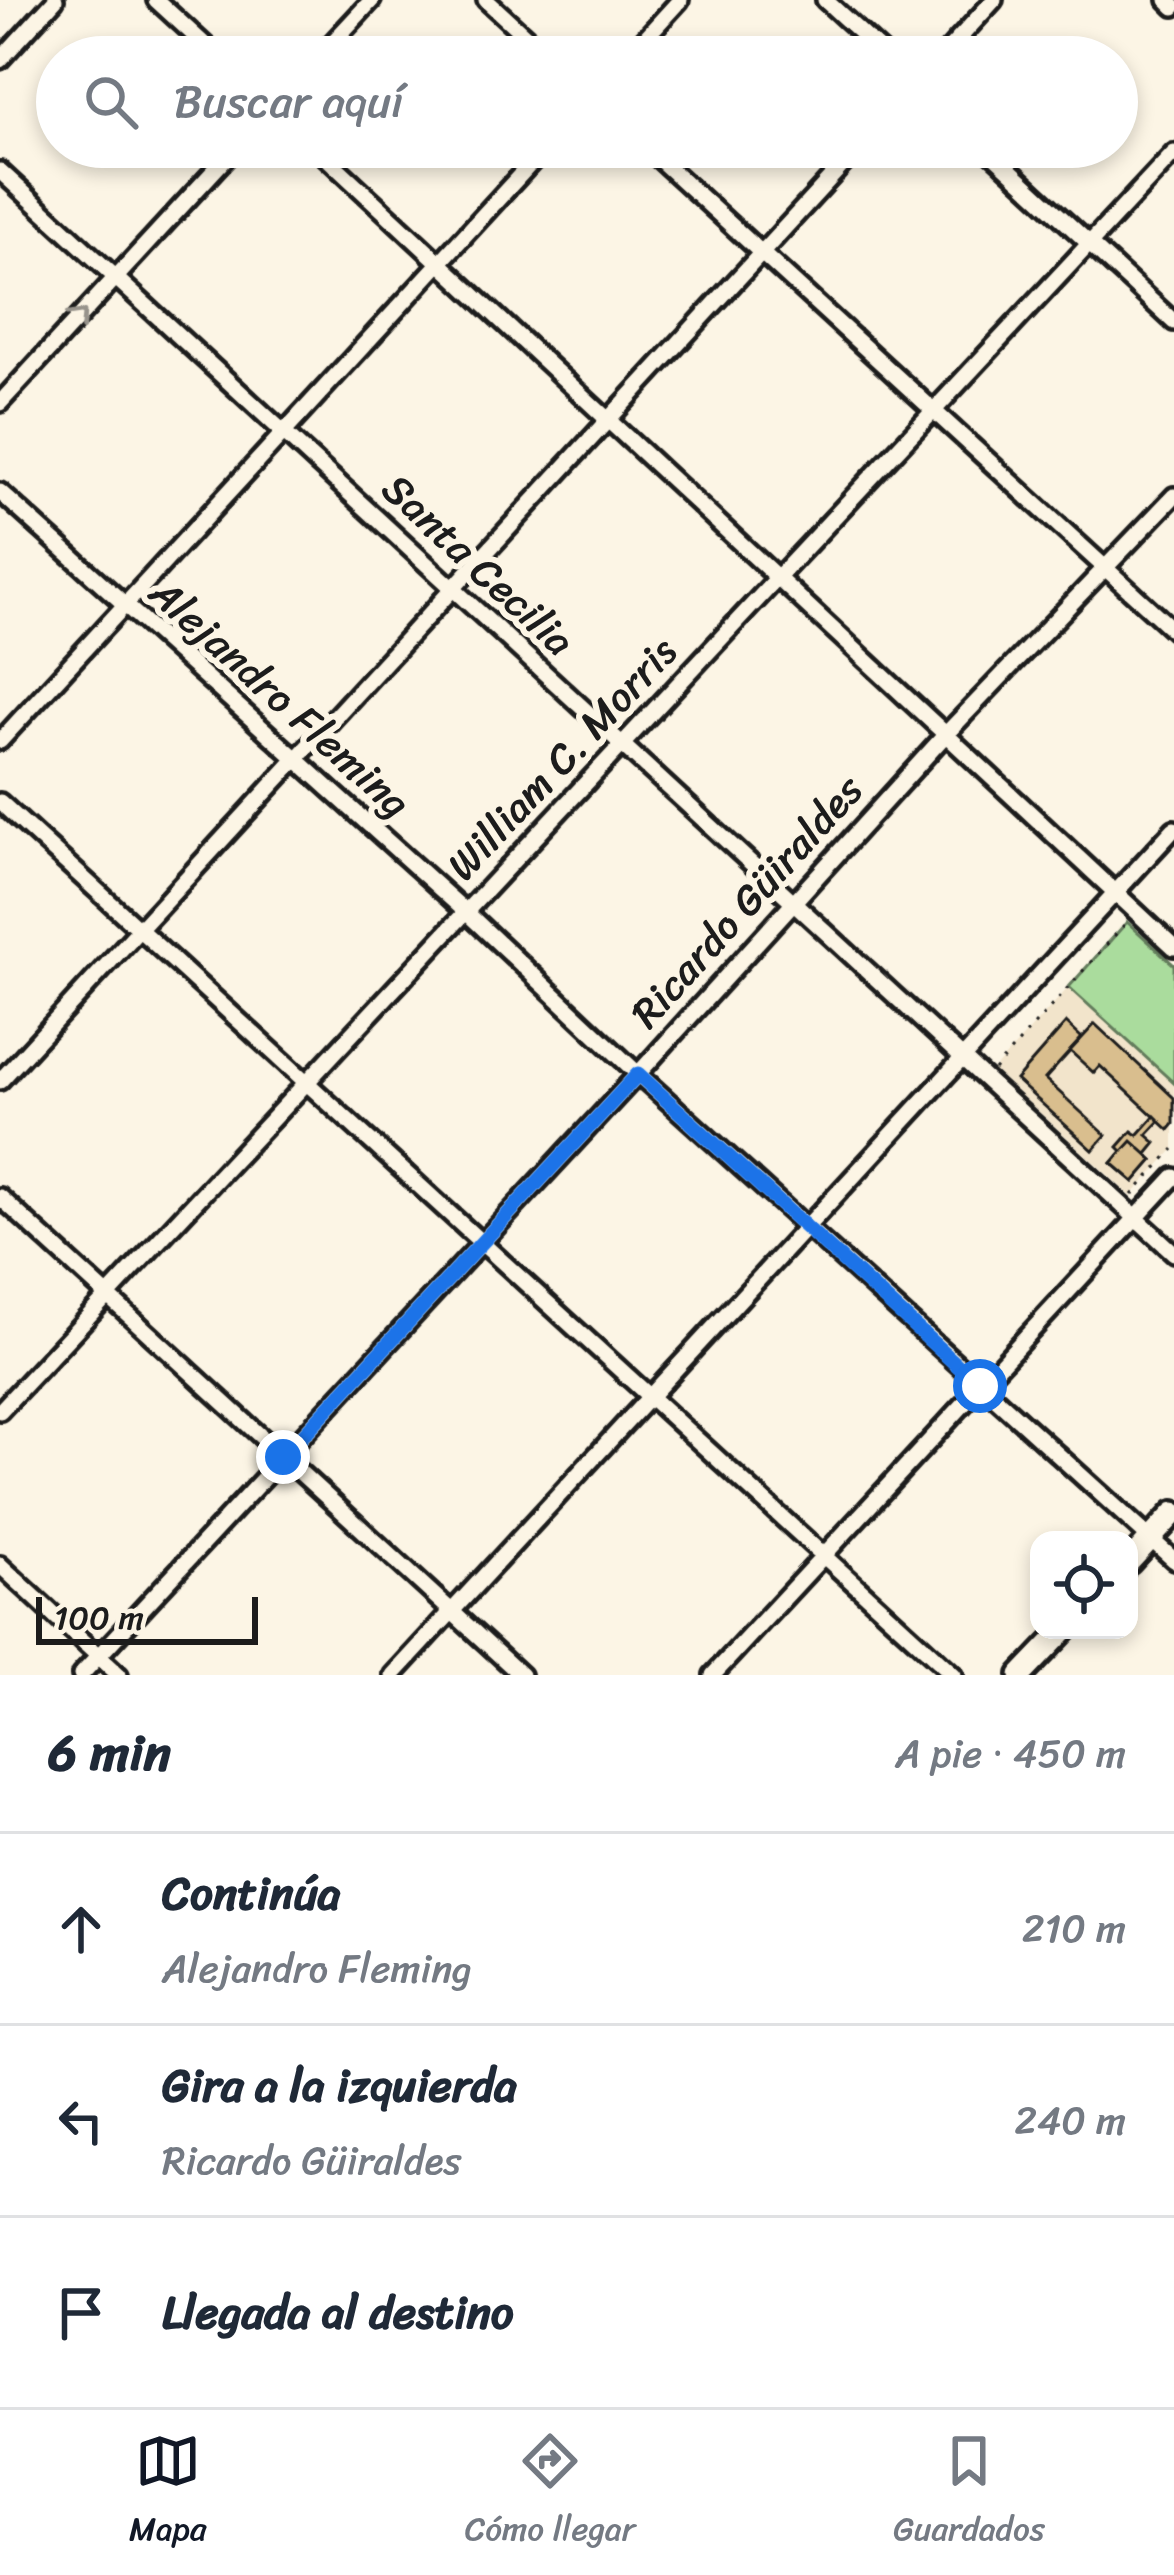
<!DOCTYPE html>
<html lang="es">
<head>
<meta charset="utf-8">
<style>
  :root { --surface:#fff; --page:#f2f2f3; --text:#1f2937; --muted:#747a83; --line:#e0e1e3; --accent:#111827 }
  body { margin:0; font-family:Sriracha,sans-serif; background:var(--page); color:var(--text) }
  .controls { position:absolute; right:36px; bottom:36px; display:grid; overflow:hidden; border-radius:24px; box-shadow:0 6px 18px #0003 }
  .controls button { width:108px; height:108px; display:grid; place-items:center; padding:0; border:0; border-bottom:3px solid var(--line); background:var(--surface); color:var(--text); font:60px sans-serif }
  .scale { position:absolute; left:36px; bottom:30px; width:222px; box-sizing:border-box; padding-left:12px; border:6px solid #1c1c1c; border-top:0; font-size:33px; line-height:42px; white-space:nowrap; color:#1c1c1c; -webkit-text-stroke:9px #fcf5e5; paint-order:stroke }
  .stop { position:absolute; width:36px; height:36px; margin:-27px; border:9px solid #1a73e8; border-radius:50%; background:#fff }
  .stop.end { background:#1a73e8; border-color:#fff; box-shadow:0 3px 12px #0008 }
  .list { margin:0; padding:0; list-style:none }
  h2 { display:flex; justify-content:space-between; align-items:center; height:156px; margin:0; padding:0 48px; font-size:51px }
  h2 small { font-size:39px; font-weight:400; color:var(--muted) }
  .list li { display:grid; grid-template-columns:78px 1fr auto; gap:36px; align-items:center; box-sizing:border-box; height:192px; padding:0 48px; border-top:3px solid var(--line) }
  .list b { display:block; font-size:45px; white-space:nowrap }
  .list p { margin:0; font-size:39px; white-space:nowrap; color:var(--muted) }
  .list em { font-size:39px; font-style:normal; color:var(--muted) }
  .icon { flex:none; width:66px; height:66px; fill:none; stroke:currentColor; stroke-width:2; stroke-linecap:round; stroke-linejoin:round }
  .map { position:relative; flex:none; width:1174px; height:1675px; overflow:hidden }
  .search { position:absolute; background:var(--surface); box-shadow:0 6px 18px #0003; left:36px; right:36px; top:36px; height:132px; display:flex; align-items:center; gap:30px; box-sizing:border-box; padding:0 42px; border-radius:66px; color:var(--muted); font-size:45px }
  .sheet { height:732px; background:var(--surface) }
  nav { display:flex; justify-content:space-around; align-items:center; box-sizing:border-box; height:168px; border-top:3px solid var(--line); background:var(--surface); font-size:33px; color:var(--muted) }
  nav a { display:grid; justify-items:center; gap:6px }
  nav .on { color:var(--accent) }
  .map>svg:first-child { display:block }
  .built { fill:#f2e4cb }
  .green { fill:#aadc9d; stroke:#637c5c; stroke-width:3 }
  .building { fill:#d9be8e; stroke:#1c1c1c; stroke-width:3 }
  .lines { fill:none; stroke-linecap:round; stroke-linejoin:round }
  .street-casing { stroke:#1c1c1c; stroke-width:24 }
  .secondary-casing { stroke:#1c1c1c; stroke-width:30 }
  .path { stroke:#1c1c1c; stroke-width:3; stroke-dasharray:3 9; stroke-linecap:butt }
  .street { stroke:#fcf5e5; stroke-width:15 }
  .secondary { stroke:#fcf5e5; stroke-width:21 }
  .oneway { stroke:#97938b }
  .route { stroke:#1a73e8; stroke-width:15 }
  .labels { text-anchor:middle; stroke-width:12; stroke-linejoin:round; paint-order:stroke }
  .street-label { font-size:42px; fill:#1c1c1c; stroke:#fcf5e5 }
</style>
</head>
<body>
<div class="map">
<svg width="1174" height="1675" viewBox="0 0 1174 1675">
  <rect width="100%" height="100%" fill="#fcf5e5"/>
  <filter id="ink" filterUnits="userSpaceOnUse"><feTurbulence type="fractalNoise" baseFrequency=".00833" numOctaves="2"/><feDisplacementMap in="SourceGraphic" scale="24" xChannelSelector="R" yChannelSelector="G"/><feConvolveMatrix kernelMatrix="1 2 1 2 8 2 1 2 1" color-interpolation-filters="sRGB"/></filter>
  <g filter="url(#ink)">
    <path class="built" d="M1069,987L1174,1083V1149L1131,1196L993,1070Z"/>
    <path class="green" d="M1127,922L1174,965V1083L1069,987Z"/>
    <g class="building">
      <path d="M1066,1023L1082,1038L1045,1079L1106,1135L1093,1150L1016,1080Z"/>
      <path d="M1095,1024L1174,1098V1124L1169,1130L1100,1066L1094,1073L1070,1051Z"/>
      <path d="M1155,1116L1160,1121L1147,1135L1156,1143L1147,1154L1153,1160L1134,1182L1112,1163L1122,1151L1118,1147L1132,1131L1138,1135Z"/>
      <path d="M1132,1141L1153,1160L1134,1182L1112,1163Z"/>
    </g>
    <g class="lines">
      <defs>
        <g id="street">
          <path d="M156,0L218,57"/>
          <path d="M486,0L548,57"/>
          <path d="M825,0L887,57"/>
          <path d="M1167,0L1174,7"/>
          <path d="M319,57L372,0"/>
          <path d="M628,57L680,0"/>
          <path d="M942,57L994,0"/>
          <path d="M0,60L55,0"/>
          <path d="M315,147L1174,947"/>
          <path d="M646,147L1174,631"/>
          <path d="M985,147L1174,322"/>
          <path d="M0,171L1174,1253"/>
          <path d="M0,403L236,147"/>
          <path d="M0,492L466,912L638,1074L1174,1560"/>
          <path d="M0,741L546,147"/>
          <path d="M0,802L954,1675"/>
          <path d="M0,1081L859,147"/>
          <path d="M0,1197L521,1675"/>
          <path d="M0,1411L1174,153"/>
          <path d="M0,1565L119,1675"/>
          <path d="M81,1675L638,1074L946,734L1174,496"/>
          <path d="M393,1675L1174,829"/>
          <path d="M713,1675L1174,1177"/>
        </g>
        <g id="secondary">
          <path d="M1129,1562L1174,1513"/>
          <path d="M1021,1675L1064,1630"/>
        </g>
      </defs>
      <use href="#street" class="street-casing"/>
      <use href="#secondary" class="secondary-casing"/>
      <g class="path">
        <path d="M994,1070L1124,925"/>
        <path d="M1132,1195L1174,1149"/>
      </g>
      <use href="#street" class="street"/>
      <use href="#secondary" class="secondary"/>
    </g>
    <defs><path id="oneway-chevron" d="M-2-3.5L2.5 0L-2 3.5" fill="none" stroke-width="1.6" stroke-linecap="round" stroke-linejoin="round" transform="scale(3)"/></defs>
    <use class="oneway" href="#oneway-chevron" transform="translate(79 317) rotate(-47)"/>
  </g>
  <g class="lines" filter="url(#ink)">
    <path class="route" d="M283,1457L638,1074L980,1386"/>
  </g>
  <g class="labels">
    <g class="street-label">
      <text transform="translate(479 564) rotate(43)" y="15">Santa Cecilia</text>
      <text transform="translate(281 697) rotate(42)" y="15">Alejandro Fleming</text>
      <text transform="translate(561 758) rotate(-47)" y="15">William C. Morris</text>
      <text transform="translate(746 901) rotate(-48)" y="15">Ricardo Güiraldes</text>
    </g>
  </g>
</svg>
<div class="controls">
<button><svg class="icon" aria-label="locate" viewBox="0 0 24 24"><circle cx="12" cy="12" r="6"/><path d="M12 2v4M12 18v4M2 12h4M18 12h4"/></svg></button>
</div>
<div class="scale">100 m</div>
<div class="stop" style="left:980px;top:1386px"></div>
<div class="stop end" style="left:283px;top:1457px"></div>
<div class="search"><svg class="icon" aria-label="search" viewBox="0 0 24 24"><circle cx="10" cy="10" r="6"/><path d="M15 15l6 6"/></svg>Buscar aquí</div>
</div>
<section class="sheet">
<h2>6 min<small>A pie · 450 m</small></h2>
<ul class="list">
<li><svg class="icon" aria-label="ahead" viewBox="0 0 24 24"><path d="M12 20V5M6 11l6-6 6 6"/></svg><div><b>Continúa</b><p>Alejandro Fleming</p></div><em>210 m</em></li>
<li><svg class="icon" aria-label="left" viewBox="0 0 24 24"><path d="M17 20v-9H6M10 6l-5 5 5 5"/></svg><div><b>Gira a la izquierda</b><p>Ricardo Güiraldes</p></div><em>240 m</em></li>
<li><svg class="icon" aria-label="arrive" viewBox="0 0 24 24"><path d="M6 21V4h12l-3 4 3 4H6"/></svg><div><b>Llegada al destino</b></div></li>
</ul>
</section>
<nav>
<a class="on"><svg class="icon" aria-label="map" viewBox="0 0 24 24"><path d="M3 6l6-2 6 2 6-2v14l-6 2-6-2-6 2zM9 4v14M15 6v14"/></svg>Mapa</a>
<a><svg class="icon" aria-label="directions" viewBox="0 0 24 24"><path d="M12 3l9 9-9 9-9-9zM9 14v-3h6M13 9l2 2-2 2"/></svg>Cómo llegar</a>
<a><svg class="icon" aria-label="saved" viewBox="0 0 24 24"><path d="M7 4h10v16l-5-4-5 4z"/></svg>Guardados</a>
</nav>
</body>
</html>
